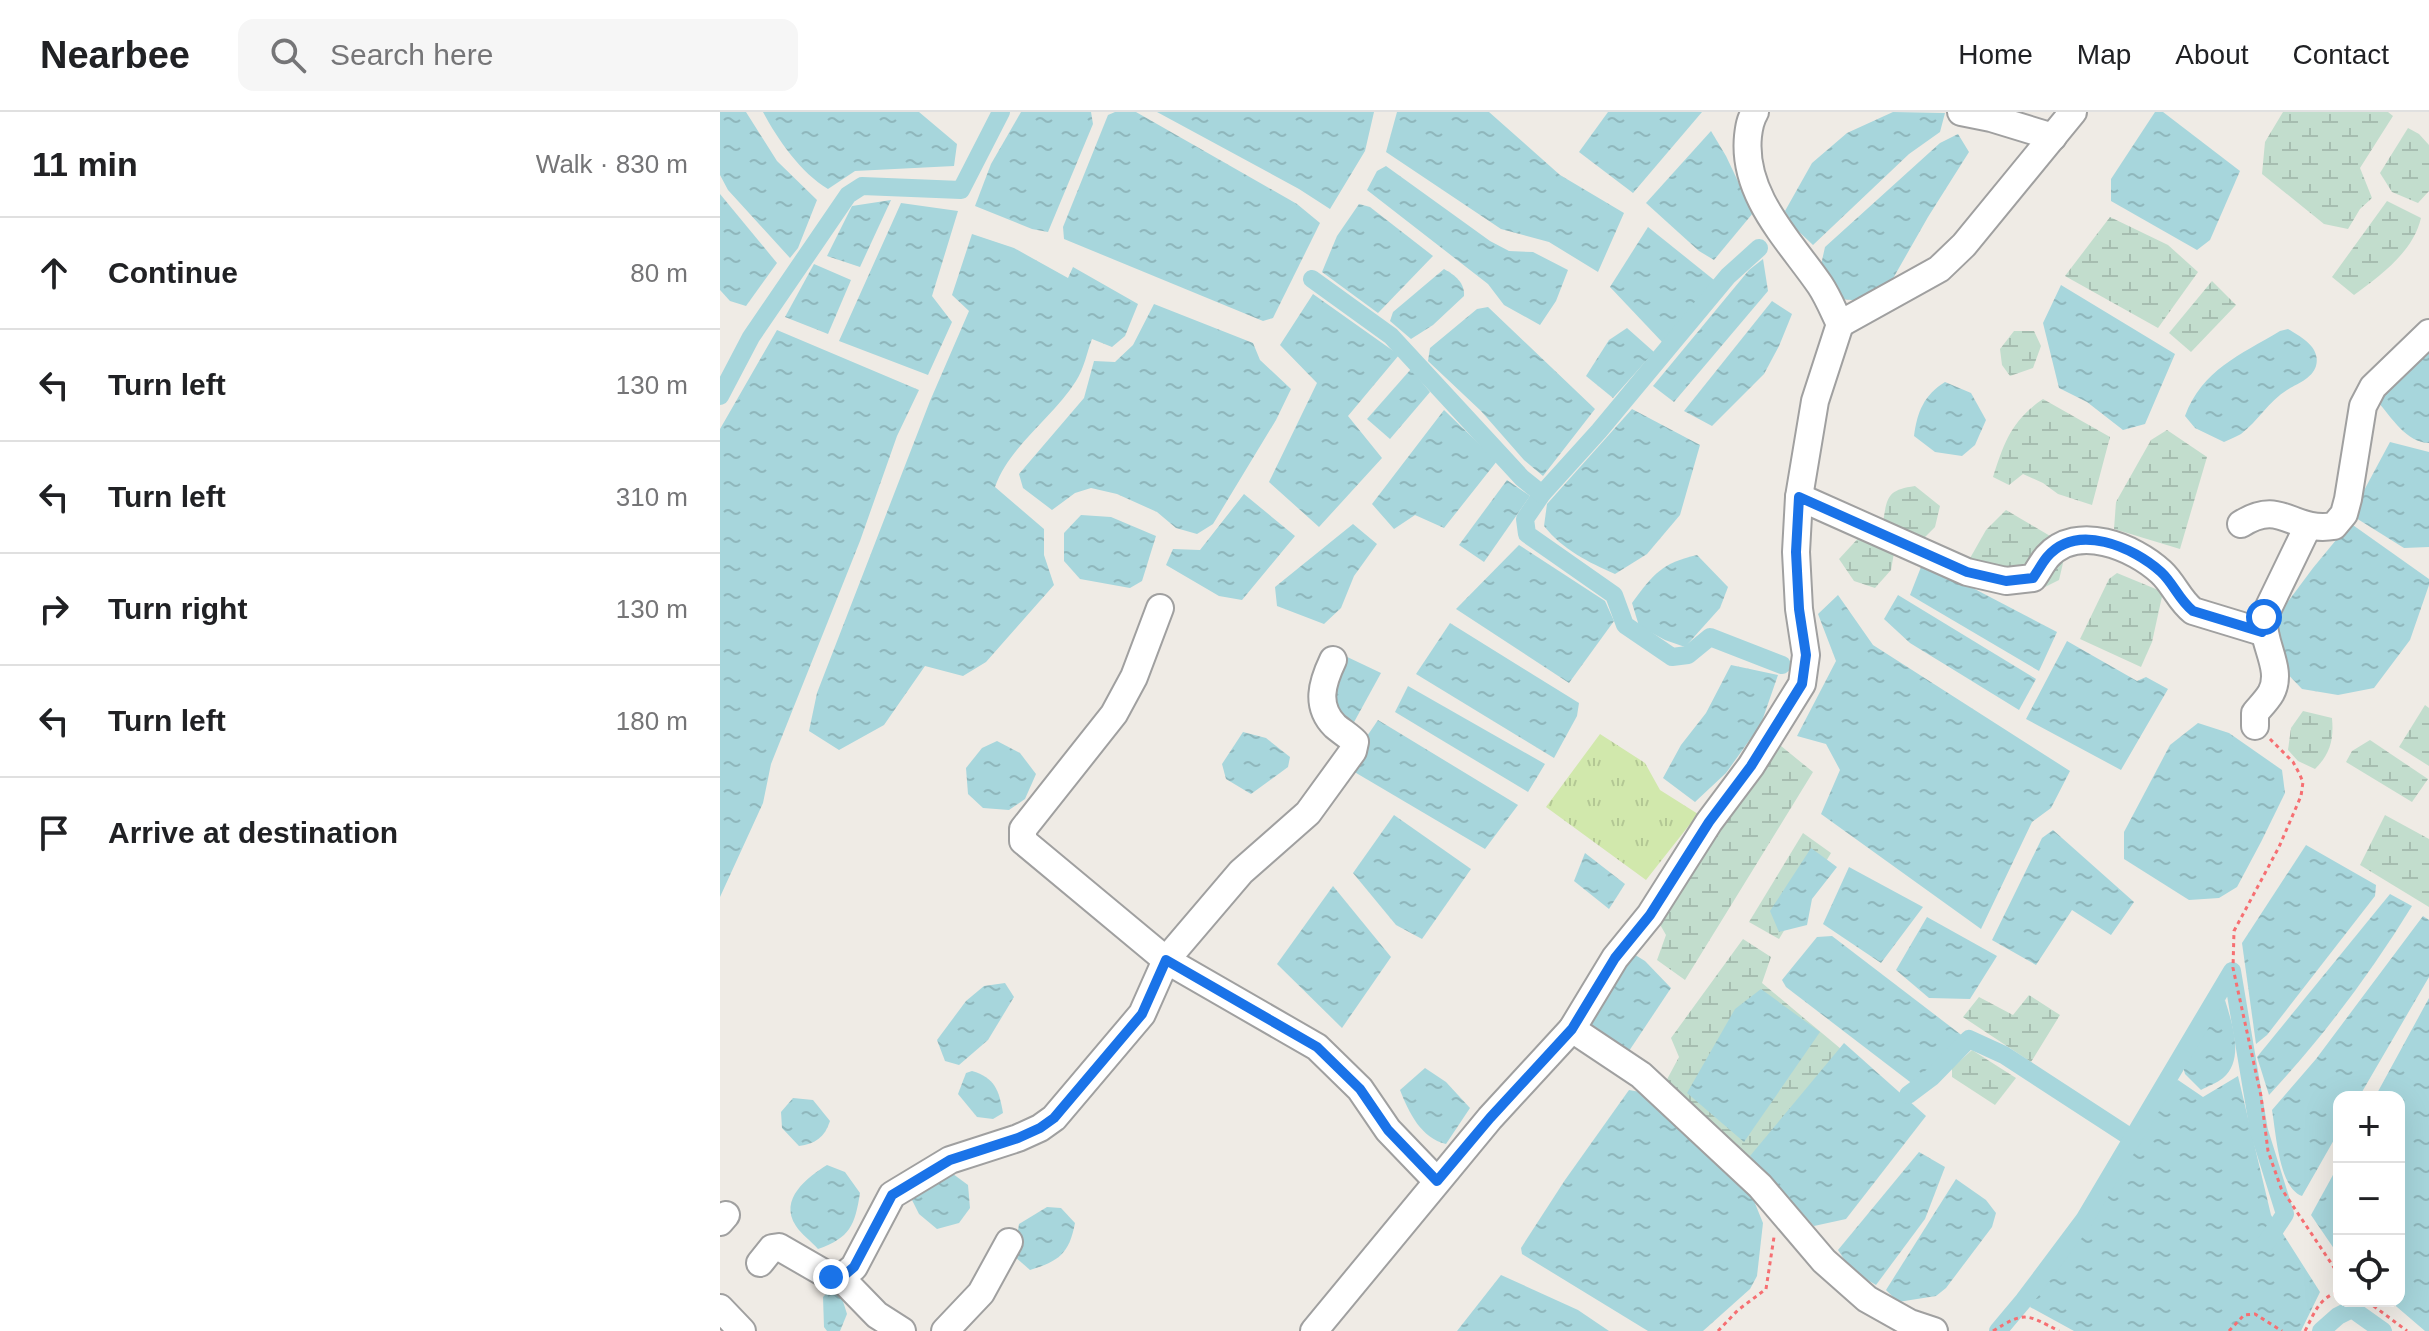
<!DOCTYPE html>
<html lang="en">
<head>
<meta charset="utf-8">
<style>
  :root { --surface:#fff; --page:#f6f6f6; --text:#202124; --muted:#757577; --line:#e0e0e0 }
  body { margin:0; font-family:Helvetica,sans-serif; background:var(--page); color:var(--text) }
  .controls { position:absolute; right:24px; bottom:24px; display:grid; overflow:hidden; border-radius:16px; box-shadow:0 8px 32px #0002 }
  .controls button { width:72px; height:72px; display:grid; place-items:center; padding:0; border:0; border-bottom:2px solid var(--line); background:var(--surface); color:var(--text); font:40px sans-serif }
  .stop { position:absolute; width:24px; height:24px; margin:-18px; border:6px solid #1a73e8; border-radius:50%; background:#fff }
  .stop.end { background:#1a73e8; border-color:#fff; box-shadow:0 2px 8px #0008 }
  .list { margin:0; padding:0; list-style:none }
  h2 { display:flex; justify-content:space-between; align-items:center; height:104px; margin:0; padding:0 32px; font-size:34px }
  h2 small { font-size:26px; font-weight:400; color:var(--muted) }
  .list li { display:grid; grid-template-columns:52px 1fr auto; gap:24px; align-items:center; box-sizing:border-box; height:112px; padding:0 32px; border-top:2px solid var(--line) }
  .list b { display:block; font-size:30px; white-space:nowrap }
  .list em { font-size:26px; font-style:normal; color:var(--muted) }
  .icon { flex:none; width:44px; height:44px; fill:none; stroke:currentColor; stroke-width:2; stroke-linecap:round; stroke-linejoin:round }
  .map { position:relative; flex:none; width:1709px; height:1219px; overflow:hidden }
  header { display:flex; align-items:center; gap:48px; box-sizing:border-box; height:112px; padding:0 40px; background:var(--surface); border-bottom:2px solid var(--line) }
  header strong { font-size:38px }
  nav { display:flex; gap:44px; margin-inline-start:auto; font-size:28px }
  .search { width:560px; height:72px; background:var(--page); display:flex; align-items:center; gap:20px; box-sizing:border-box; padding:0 28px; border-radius:16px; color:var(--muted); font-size:30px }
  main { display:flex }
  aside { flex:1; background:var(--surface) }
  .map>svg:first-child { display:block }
  .grass { fill:url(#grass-tufts) }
  .wetland { fill:url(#wetland-marsh) }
  .water { fill:url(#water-ripples) }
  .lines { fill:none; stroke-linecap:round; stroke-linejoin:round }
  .canal { stroke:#a7d6dc; stroke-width:18 }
  .minor-casing { stroke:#a0a0a0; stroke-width:30 }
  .path { stroke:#f66f72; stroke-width:3; stroke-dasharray:4 4; stroke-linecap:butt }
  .minor { stroke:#fff; stroke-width:26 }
  .route { stroke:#1a73e8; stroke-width:10 }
</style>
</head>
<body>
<header>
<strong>Nearbee</strong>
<div class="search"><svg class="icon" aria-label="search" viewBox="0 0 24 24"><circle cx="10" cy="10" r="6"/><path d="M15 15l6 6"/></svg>Search here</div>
<nav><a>Home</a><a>Map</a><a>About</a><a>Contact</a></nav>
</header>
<main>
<aside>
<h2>11 min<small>Walk · 830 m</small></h2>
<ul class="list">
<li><svg class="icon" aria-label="ahead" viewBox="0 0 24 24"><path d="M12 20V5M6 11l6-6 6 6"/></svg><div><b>Continue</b></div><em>80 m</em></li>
<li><svg class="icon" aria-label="left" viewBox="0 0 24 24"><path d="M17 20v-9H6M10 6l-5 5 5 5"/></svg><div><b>Turn left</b></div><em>130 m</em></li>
<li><svg class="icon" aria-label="left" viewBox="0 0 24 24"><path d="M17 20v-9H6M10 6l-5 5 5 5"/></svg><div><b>Turn left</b></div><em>310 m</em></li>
<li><svg class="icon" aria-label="right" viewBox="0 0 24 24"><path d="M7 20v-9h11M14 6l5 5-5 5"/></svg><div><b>Turn right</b></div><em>130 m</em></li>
<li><svg class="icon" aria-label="left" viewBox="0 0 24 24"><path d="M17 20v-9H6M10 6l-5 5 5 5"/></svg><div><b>Turn left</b></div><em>180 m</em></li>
<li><svg class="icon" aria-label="arrive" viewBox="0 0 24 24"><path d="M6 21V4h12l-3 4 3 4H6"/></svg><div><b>Arrive at destination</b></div></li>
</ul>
</aside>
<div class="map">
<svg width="1709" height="1219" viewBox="0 0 1709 1219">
  <defs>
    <pattern id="grass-tufts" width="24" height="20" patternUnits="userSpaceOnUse" patternTransform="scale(2)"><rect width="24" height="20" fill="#d1e8ac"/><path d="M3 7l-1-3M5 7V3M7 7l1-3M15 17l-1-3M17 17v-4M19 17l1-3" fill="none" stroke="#b3c794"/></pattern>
    <pattern id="wetland-marsh" width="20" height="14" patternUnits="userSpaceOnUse" patternTransform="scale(2)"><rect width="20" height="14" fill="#c2ddcd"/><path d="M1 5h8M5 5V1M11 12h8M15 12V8" fill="none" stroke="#a6bdb0"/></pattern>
    <pattern id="water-ripples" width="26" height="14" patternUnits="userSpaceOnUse" patternTransform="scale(2)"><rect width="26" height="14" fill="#a7d6dc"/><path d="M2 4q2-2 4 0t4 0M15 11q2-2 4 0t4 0" fill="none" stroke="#8fb7bc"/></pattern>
  </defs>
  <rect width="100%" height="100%" fill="#efebe5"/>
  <path class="grass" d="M880,622L925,651L940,678L978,702L926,768L826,695Z"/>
  <g class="wetland">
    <path d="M1563,0H1668L1673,4L1640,56L1652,86L1640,97L1628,117L1604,112L1542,62L1545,30Z"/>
    <path d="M1688,16L1699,22L1709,33V79L1698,91L1672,80L1660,61Z"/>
    <path d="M1667,89L1701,106C1693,140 1661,163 1634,183L1612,165Z"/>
    <path d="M1390,105L1448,133L1478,160L1438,216L1345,164Z"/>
    <path d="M1492,169L1516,193L1471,240L1449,221Z"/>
    <path d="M1294,219H1314L1321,234L1313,256L1290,264L1282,253L1280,237Z"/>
    <path d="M1323,287L1390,325L1372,393L1338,382L1323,371L1303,362L1289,373L1273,365C1284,330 1292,308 1323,287Z"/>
    <path d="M1447,318L1487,345L1460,437L1394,417L1396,390L1431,328Z"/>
    <path d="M1195,374L1220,394L1215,415L1203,427L1163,411C1167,385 1167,378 1195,374Z"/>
    <path d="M1286,398L1347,434L1339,468L1319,478L1249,448L1266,418Z"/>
    <path d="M1143,421L1175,435L1171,458L1155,476L1134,469L1119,447Z"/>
    <path d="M1397,461L1443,480L1432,530L1421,555L1360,527L1389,467Z"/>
    <path d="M1705,593L1709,596V654L1679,635Z"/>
    <path d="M1583,599L1612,606C1614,628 1610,642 1595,657L1578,649L1568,638L1571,616Z"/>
    <path d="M1650,628L1708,667L1692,690L1626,650L1632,639Z"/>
    <path d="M1056,630L1093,660L965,868L937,848L946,823L938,809Z"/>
    <path d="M1665,703L1709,727V795L1640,753Z"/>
    <path d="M1083,721L1111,741L1059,827L1029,810Z"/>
    <path d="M1023,827L1051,845L1042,871L1145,957L1102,1106L1073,1094L944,973L959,945L951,926Z"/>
    <path d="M1309,883L1340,903L1311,950L1243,905L1259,885L1293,903Z"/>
    <path d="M1252,938L1296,966L1275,993L1232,965V956Z"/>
  </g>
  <g class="water">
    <path d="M0,0H26L57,49L97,88L78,136L70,146L8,78L0,63Z"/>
    <path d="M43,0H199L237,32L234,54L135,59L108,77C81,61 58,28 43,0Z"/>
    <path d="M301,0H371L373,12L328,120L312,117L255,94L271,52Z"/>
    <path d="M395,0H416L577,92L600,111L553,206L543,209L344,127L343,115L388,3Z"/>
    <path d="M437,0H654L645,39L610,97L579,77Z"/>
    <path d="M677,0H769L840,63L904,101L878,160L829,130L781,117L666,40Z"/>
    <path d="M888,0H982L913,81L859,40Z"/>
    <path d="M1173,0L1225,1L1220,20L1189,42L1093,133L1074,115L1065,99L1092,51L1127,21Z"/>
    <path d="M1435,0H1443L1520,59L1490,128L1477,138L1391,89V67Z"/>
    <path d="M991,19L1006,44L1033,101L994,148L979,139L926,91Z"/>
    <path d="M1238,22L1249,40L1208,105L1167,177L1151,190L1122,187L1101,153L1105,135L1220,31Z"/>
    <path d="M666,54L770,129L789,139L813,140L848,158L836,189L820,213L784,193L768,172L647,78L657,59Z"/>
    <path d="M0,82L57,151L26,194L10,189L0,178Z"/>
    <path d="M171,88L140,155L107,144L132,94Z"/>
    <path d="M181,91L238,99L212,184L232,210L208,263L119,229Z"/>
    <path d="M639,92L650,95L713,144L658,201L602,160L617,124Z"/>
    <path d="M928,115L994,168L943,231L890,175Z"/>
    <path d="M252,122L294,136L348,166L353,155L418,192L405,224L392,235L372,227C367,240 364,257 356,269C332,307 290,333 275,375L324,417V443L334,473L266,550L243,564L205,554L164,613L119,638L89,619L97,581L210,289L249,199L232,183Z"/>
    <path d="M1043,147L1048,179L954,290L933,274L1029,158Z"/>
    <path d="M94,152L131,168L108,222L65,205Z"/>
    <path d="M724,157C735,163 745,171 744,184L713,213L691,227L670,209L673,200Z"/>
    <path d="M1341,173L1455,242L1425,312L1403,318L1367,290L1339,276L1323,211Z"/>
    <path d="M593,182L679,243L628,304L662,346L599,415L549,370L597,271L560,233Z"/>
    <path d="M1052,189L1072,202L1059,234L1044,262L992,314L964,299Z"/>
    <path d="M434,192L533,231L540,248L571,277L556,308L493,412L477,422L456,416L437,400L397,382L371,376L355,381L332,398L303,376L299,362L364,286L374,249L395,250L413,233Z"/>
    <path d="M768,195L875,297L823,364L804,348L761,299L708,249L710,236L757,197Z"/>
    <path d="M907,216L934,240L893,286L866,264L889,228Z"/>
    <path d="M1568,217C1581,225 1601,235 1596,254C1592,267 1576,272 1567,278C1549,289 1538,309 1521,322C1516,325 1510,327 1504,330L1475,316L1465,304C1482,258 1520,243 1560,219Z"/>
    <path d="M57,218L199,278L177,324L140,429L51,652L43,691L0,785V317Z"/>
    <path d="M1709,235V331C1687,331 1671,305 1658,290L1662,271Z"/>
    <path d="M691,257L710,280L670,327L647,307Z"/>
    <path d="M1225,270L1251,281L1266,308L1255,333L1242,344L1215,340L1194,324C1197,300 1204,283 1225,270Z"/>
    <path d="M912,297L980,333L960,403L927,442L895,462C868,450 843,438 824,414L827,392Z"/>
    <path d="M724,298L777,349L724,416L695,403L674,417L652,392Z"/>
    <path d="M1670,330L1709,340V435L1684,436L1636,406L1634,397Z"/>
    <path d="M787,368L810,384L764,450L739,433Z"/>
    <path d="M524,382L575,424L522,488L499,484L446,453L453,437L480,438Z"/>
    <path d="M361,403L391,405L436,424L422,469L410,476L360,467L344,449V421Z"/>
    <path d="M1630,411L1709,467V473L1690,528L1654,576L1618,583L1582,577L1560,554L1555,516L1561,499L1593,456Z"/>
    <path d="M633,412L657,432L634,464L621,496L604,512L557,494L555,475Z"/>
    <path d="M799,433L885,489L894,509L849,571L736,497Z"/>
    <path d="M977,443L1008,475L1000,496L965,535L945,528L919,514L912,491C933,462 942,451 977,443Z"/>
    <path d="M1203,450L1337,520L1319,559L1190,483Z"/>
    <path d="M1118,483L1153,533L1350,659L1331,696L1312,710L1261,817L1101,702L1120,658L1106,632L1077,624L1116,549L1098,502Z"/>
    <path d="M1178,483L1316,567L1299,598L1190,531L1164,507Z"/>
    <path d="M730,511L859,591L857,604L834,646L696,562Z"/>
    <path d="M1347,529L1417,569L1426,565L1448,577L1401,658L1306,607Z"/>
    <path d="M621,542L661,561L633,612L618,611L608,567Z"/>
    <path d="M1011,553L1058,563L1041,612L1006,661L975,690L943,666L961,633L986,601Z"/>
    <path d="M688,574L825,652L808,680L675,600Z"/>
    <path d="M658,608L798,693L765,737L626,655Z"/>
    <path d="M1478,611L1509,621L1562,658L1565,681L1541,730L1517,775L1499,786L1469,788L1404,747V720L1450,633Z"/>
    <path d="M523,620L546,626L570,645L568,655L531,682L506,667L502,652Z"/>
    <path d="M277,629L300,641L316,662L305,687L289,698L263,696L248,682L246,656L262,636Z"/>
    <path d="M674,703L751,757L702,827L676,813L633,761Z"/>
    <path d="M1333,718L1414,790L1391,823L1352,798L1316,853L1272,828L1322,726Z"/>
    <path d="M1586,733L1656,773L1655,784L1547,923L1536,932L1522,831Z"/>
    <path d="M1091,736L1117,755L1092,787L1087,813L1059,820L1050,799Z"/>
    <path d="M865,741L905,772L889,797L854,769Z"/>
    <path d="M1129,755L1203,795L1161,851L1103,812Z"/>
    <path d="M613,774L671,845L622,916L557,852Z"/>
    <path d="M1670,782L1692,794C1650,862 1603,925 1549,983L1537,945Z"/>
    <path d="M1703,804L1709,808V865L1639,985H1619V1019L1582,1084C1559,1076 1556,1021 1552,998L1596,947Z"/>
    <path d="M1207,805L1277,844L1250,887L1209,886L1176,858Z"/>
    <path d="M1112,824L1244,925L1194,973L1066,875L1062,868L1097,825Z"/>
    <path d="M912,841L925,849L951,876L909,939L898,942L866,919Z"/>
    <path d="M285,871L294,885L268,928L239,953L225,949L217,928L246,889L264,874Z"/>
    <path d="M1041,877L1100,920L1024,1030L967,981L1015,897Z"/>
    <path d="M1709,886V1219H1705L1670,1189H1679V985H1655Z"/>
    <path d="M1505,888C1512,911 1525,948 1503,966C1497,971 1488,974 1481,978L1465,962L1463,954L1490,899Z"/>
    <path d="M1124,931L1206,1004L1126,1107L1094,1114L1030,1044Z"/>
    <path d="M705,956L726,970L750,996L726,1032C701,1026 689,1001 680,978Z"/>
    <path d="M252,959C275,966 279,978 283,1001L273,1007L257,1005L238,982L246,961Z"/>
    <path d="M1518,964L1551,1103L1600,1180L1581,1219H1354L1310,1195L1315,1182L1368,1109L1448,973L1458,968L1483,985Z"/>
    <path d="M909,978L926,981L1032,1084L1043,1111L1037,1164L1030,1177L983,1219H928L802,1142L801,1136L845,1068Z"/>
    <path d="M73,986L93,988L110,1009C105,1025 95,1032 79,1034L62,1016L61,1000Z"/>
    <path d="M1199,1040L1225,1055L1205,1107L1156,1173L1131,1158L1118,1138Z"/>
    <path d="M1619,1052V1144L1591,1103Z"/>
    <path d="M107,1053L125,1060L140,1081C135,1113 130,1126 98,1137C91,1129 81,1122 76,1114C58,1087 88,1065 107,1053Z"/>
    <path d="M229,1059L248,1073L250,1096L239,1111L217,1117L199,1102L191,1086Z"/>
    <path d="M1236,1067L1266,1088L1276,1101L1272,1115L1226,1176L1216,1184L1178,1190L1166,1178Z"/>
    <path d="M327,1095L341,1096L355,1111C349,1142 339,1149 310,1158L294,1144L299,1112Z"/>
    <path d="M781,1163L858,1198L889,1219H737Z"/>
    <path d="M109,1179L121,1183L127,1202L120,1219H107L104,1215L103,1185Z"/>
  </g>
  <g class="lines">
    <g class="canal">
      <path d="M1039,136L1008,164L879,319L822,382L805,407L807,422L894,483L905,513L952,545L968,543L990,525L1062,553"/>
      <path d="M592,167L671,224L802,366L822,382"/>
      <path d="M0,284L31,225L128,83L142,74L241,78L281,0"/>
      <path d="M1188,983L1212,965L1249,927L1284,943L1413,1027"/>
      <path d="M1278,1219L1304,1188L1364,1108L1512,859L1539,1019L1565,1102L1546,1131"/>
      <path d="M1601,1219L1618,1204L1632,1197L1663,1219"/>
    </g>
    <defs>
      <g id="minor">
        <path d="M1241,0L1271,6L1333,25"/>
        <path d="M1120,212L1219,157L1244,133L1353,0"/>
        <path d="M1079,385L1247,460L1286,469L1313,466C1318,459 1322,451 1327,445C1357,411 1414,435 1441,460C1454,472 1459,488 1473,499L1542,520"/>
        <path d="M1521,412C1562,386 1571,421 1614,414L1624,402L1628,387L1643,294L1653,275L1709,221"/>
        <path d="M440,496L414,565L394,602L303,717V729L446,848L597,935L640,977L668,1018L717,1069"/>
        <path d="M1535,614V601C1540,595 1547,588 1551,581C1564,557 1541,531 1544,505L1588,414"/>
        <path d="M852,917L921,963L1040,1074L1104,1149L1147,1187L1190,1211L1214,1219"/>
        <path d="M0,1110L6,1103"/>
        <path d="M40,1151L52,1136L59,1135L111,1165L121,1166L134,1155L172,1083L230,1048L298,1026L320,1016L334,1006L422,902L446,848L521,760L588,701L633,639L635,630C629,624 622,620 615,614C595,594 602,571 613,548"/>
        <path d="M121,1166L157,1203L182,1219"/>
        <path d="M0,1196L22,1219"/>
        <path d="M225,1219L261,1181L289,1130"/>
        <path d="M594,1219L770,1006L852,917L895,846L930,803L989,710L1031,654L1082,572L1086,543L1079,497L1076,440L1079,385L1095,289L1120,212C1114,200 1108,185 1100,173C1069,128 1022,83 1028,24C1029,15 1030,8 1035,0"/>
      </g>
    </defs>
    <use href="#minor" class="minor-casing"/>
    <g class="path">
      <path d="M1550,627L1573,650L1579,661L1583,670L1581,684L1559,735L1514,819L1513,856L1541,984L1548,1039L1561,1076L1619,1163"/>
      <path d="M1647,1189L1687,1219"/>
      <path d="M998,1219L1018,1198L1046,1177L1054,1125"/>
      <path d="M1273,1219C1305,1199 1306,1202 1339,1219"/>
      <path d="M1509,1219L1524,1203L1535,1202L1562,1219"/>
      <path d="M1585,1219C1594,1202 1599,1185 1619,1180"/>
    </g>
    <use href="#minor" class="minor"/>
  </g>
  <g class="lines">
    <path class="route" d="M111,1165L121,1166L134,1155L172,1083L230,1048L298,1026L320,1016L334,1006L422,902L446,848L597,935L640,977L668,1018L717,1069L770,1006L852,917L895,846L930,803L989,710L1031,654L1082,572L1086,543L1079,497L1076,440L1079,385L1247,460L1286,469L1313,466C1318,459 1322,451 1327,445C1357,410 1413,435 1441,460C1454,472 1459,488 1473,499L1542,520L1544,505"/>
  </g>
</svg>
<div class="controls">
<button>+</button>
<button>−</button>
<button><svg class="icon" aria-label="locate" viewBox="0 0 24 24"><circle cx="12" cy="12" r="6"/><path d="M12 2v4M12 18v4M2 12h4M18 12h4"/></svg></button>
</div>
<div class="stop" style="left:1544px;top:505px"></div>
<div class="stop end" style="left:111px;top:1165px"></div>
</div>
</main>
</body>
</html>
